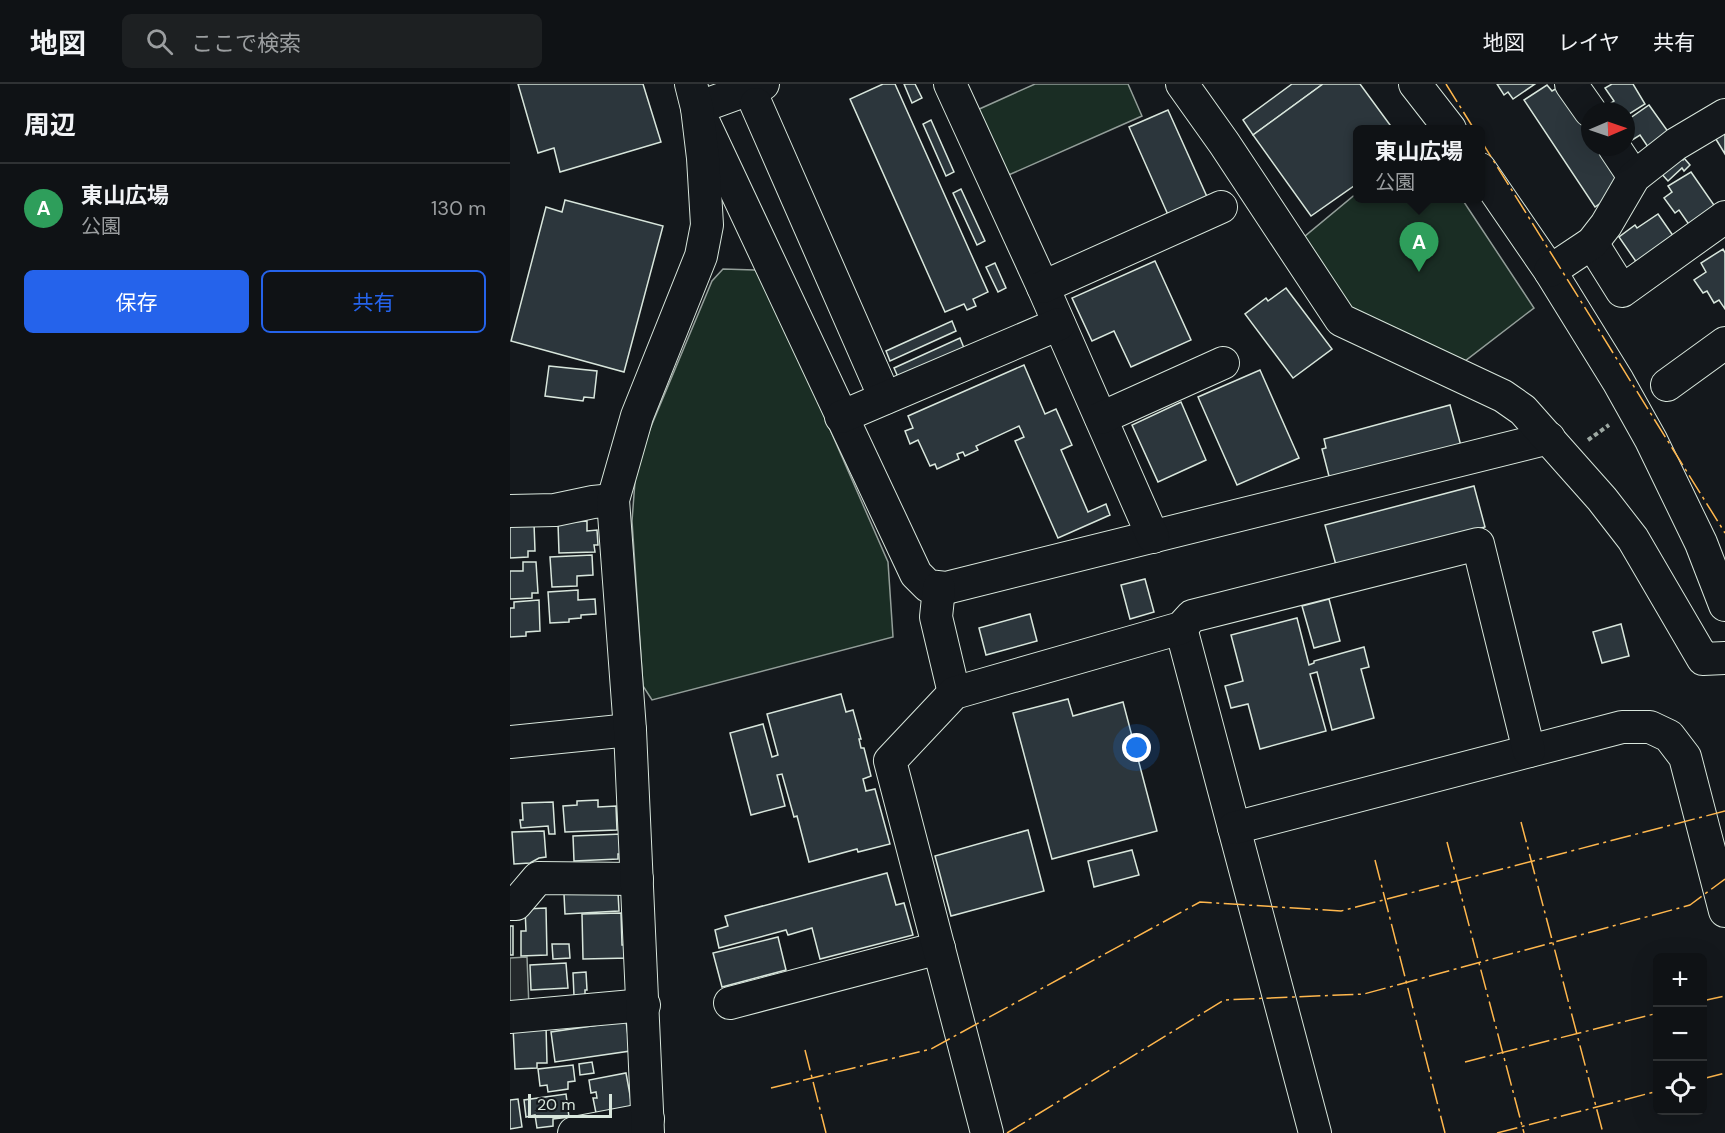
<!DOCTYPE html>
<html lang="ja">
<head>
<meta charset="utf-8">
<style>
  :root { --surface:#0f1215; --page:#1d2022; --text:#f1f3f6; --muted:#9b9ea0; --line:#2f3234; --accent:#2563eb }
  body { margin:0; font-family:"DM Sans","Noto Sans JP",sans-serif; background:var(--page); color:var(--text) }
  .controls { position:absolute; right:18px; bottom:18px; display:grid; overflow:hidden; border-radius:9px; box-shadow:0 6px 24px #0002 }
  .controls button { width:54px; height:54px; display:grid; place-items:center; padding:0; border:0; border-bottom:2px solid var(--line); background:var(--surface); color:var(--text); font:30px sans-serif }
  .compass { position:absolute; left:1071px; top:18px; width:54px; height:54px; border-radius:50%; background:var(--surface); box-shadow:0 6px 24px #0002; rotate:88deg }
  .scale { position:absolute; left:18px; bottom:15px; width:84px; box-sizing:border-box; padding-left:6px; border:3px solid #d8e6dc; border-top:0; font-size:16px; line-height:21px; white-space:nowrap; color:#d8e6dc; -webkit-text-stroke:4px #14181c; paint-order:stroke }
  .you { position:absolute; left:627px; top:664px; width:21px; height:21px; margin:-15px; border:4px solid #fff; border-radius:50%; background:#1a73e8; box-shadow:0 0 0 9px #1a73e833 }
  .badge { display:grid; place-items:center; width:39px; height:39px; border-radius:50%; background:var(--accent); color:#fff; font-size:20px; font-weight:700 }
  .pin { position:absolute; translate:-50% -50px; filter:drop-shadow(0 2px 3px #0008) }
  .pin::after { content:''; position:absolute; top:32px; width:21px; height:18px; background:inherit; clip-path:polygon(0 0,100% 0,50% 100%) }
  .popup { position:absolute; left:843px; top:41px; width:132px; height:78px; box-sizing:border-box; display:grid; place-content:center; border-radius:9px; background:var(--surface); filter:drop-shadow(0 2px 4px #0005); font-size:20px; white-space:nowrap; color:var(--muted) }
  .popup b { font-size:22px; color:var(--text) }
  .popup::after { content:''; position:absolute; left:50%; top:100%; margin-left:-12px; border:12px solid transparent; border-top-color:var(--surface) }
  .list { margin:0; padding:0; list-style:none }
  h2 { display:flex; justify-content:space-between; align-items:center; height:78px; margin:0; padding:0 24px; font-size:26px }
  h2 small { font-size:20px; font-weight:400; color:var(--muted) }
  .list li { display:grid; grid-template-columns:39px 1fr auto; gap:18px; align-items:center; box-sizing:border-box; height:90px; padding:0 24px; border-top:2px solid var(--line) }
  .list b { display:block; font-size:22px; white-space:nowrap }
  .list p { margin:0; font-size:20px; white-space:nowrap; color:var(--muted) }
  .list em { font-size:20px; font-style:normal; color:var(--muted) }
  .actions { display:flex; gap:12px; padding:18px 24px }
  .actions a { flex:1; padding:14px 0; border:2px solid var(--accent); border-radius:9px; text-align:center; font-size:21px; color:var(--accent) }
  .actions .main { background:var(--accent); color:#fff }
  .icon { flex:none; width:33px; height:33px; fill:none; stroke:currentColor; stroke-width:2; stroke-linecap:round; stroke-linejoin:round }
  .map { position:relative; flex:none; width:1215px; height:1049px; overflow:hidden }
  header { display:flex; align-items:center; gap:36px; box-sizing:border-box; height:84px; padding:0 30px; background:var(--surface); border-bottom:2px solid var(--line) }
  header strong { font-size:28px }
  nav { display:flex; gap:33px; margin-inline-start:auto; font-size:21px }
  .search { width:420px; height:54px; background:var(--page); display:flex; align-items:center; gap:15px; box-sizing:border-box; padding:0 21px; border-radius:9px; color:var(--muted); font-size:22px }
  main { display:flex }
  aside { flex:1; background:var(--surface) }
  .map>svg:first-child { display:block }
  .green { fill:#1a2d24; stroke:#939e99; stroke-width:1.5 }
  .parking { fill:#24282b; stroke:#939e99; stroke-width:1.5 }
  .building { fill:#2c363c; stroke:#d8e6dc; stroke-width:1.5 }
  .lines { fill:none; stroke-linecap:round; stroke-linejoin:round }
  .minor-casing { stroke:#d8e6dc; stroke-width:34 }
  .path { stroke:#9da8a2; stroke-width:4; stroke-dasharray:4.5 3; stroke-linecap:butt }
  .minor { stroke:#14181c; stroke-width:32 }
  .power { stroke:#ffb74d; stroke-width:1.5; stroke-dasharray:21 4.5 3 4.5; stroke-linecap:butt }
</style>
</head>
<body>
<header>
<strong>地図</strong>
<div class="search"><svg class="icon" aria-label="search" viewBox="0 0 24 24"><circle cx="10" cy="10" r="6"/><path d="M15 15l6 6"/></svg>ここで検索</div>
<nav><a>地図</a><a>レイヤ</a><a>共有</a></nav>
</header>
<main>
<aside>
<h2>周辺<small></small></h2>
<ul class="list">
<li><span class="badge" style="background:#2e9e5b">A</span><div><b>東山広場</b><p>公園</p></div><em>130 m</em></li>
</ul>
<div class="actions"><a class="main">保存</a><a>共有</a></div>
</aside>
<div class="map">
<svg width="1215" height="1049" viewBox="0 0 1215 1049">
  <rect width="100%" height="100%" fill="#14181c"/>
  <g class="green">
    <path d="M525,0H618L632,32L494,93L465,27Z"/>
    <path d="M847,109L848,114L952,115L1024,224L951,280L841,224L794,153Z"/>
    <path d="M213,185L245,186L256,199L378,478L383,553L142,616L133,602L122,437L126,384L140,345L202,197Z"/>
  </g>
  <path class="parking" d="M17,873L19,924L0,925V874Z"/>
  <g class="building">
    <path d="M8,0H133L151,58L50,88L44,64L28,69Z"/>
    <path d="M373,0H385L478,208L463,215L466,222L457,226L454,220L435,228L340,15Z"/>
    <path d="M394,0H405L412,14L402,19Z"/>
    <path d="M782,0H813L743,51L733,36Z"/>
    <path d="M813,0H850L883,45H848V99L801,132L743,51Z"/>
    <path d="M987,0H1025L1003,15L998,8L994,11Z"/>
    <path d="M1102,0H1123L1135,20L1116,32V27H1105L1101,19L1104,17L1095,4Z"/>
    <path d="M1037,1L1042,7L1049,3L1080,49V63H1089L1111,96L1109,106L1085,123L1014,16Z"/>
    <path d="M1139,21L1159,49L1138,63L1130,51L1119,58L1116,54V37Z"/>
    <path d="M658,26L698,115L659,133L619,43Z"/>
    <path d="M421,36L444,88L436,92L413,40Z"/>
    <path d="M1215,46V70L1204,52Z"/>
    <path d="M1168,71L1173,76L1174,74L1180,81L1174,87L1172,84L1158,97L1149,87Z"/>
    <path d="M1181,88L1206,124L1180,142L1169,126L1165,129L1154,114L1162,108L1158,102Z"/>
    <path d="M451,105L475,157L467,161L443,109Z"/>
    <path d="M55,116L153,142L114,288L1,257L36,123L52,128Z"/>
    <path d="M1148,130L1164,153L1127,179L1109,153L1125,141L1127,144Z"/>
    <path d="M1213,165L1215,169V225L1209,216L1204,219L1197,207L1193,209L1184,196L1196,188L1191,179Z"/>
    <path d="M645,177L681,256L621,283L604,247L582,257L562,214Z"/>
    <path d="M485,179L496,204L488,208L476,183Z"/>
    <path d="M776,204L822,265L783,294L735,230L756,214L758,217Z"/>
    <path d="M442,237L446,247L380,277L376,267Z"/>
    <path d="M450,254L454,264L388,293L384,284Z"/>
    <path d="M514,281L535,330L546,325L562,361L551,366L578,428L596,420L600,431L548,454L505,357L514,353L509,342L466,362L468,366L455,372L453,368L447,370L449,375L427,385L425,380L420,382L408,356L400,360L395,347L403,344L398,332Z"/>
    <path d="M39,282L87,287L84,314L74,313L73,317L35,312Z"/>
    <path d="M750,286L789,374L727,401L688,313Z"/>
    <path d="M671,318L696,376L648,398L622,341Z"/>
    <path d="M940,321L951,362L820,396L812,365L816,364L814,355Z"/>
    <path d="M964,402L975,443L826,481L815,441Z"/>
    <path d="M77,437V447L87,446L88,461H84L85,468L49,469L48,439Z"/>
    <path d="M24,439L25,467H18V473L0,474V441Z"/>
    <path d="M82,471L83,491L67,492V502L42,503L40,473Z"/>
    <path d="M13,478H26L28,509H22V514L0,515V487H13Z"/>
    <path d="M635,495L644,528L620,535L611,501Z"/>
    <path d="M68,506V516L85,515L86,530L71,531V534L59,535V538L40,539L38,508Z"/>
    <path d="M819,515L830,557L804,564L792,522Z"/>
    <path d="M29,516L30,547L16,548V552L0,553V524H4V518Z"/>
    <path d="M520,530L527,557L476,571L469,544Z"/>
    <path d="M787,534L799,581L804,579V577L854,563L859,583L851,585L864,634L822,646L807,588L800,590L816,647L750,665L738,620L721,624L715,602L733,597L721,551Z"/>
    <path d="M1111,540L1119,572L1092,579L1083,548Z"/>
    <path d="M331,610L336,628L343,626L351,655H349L351,664H354L361,692L353,695L356,707L365,705L380,760L348,768L347,765L299,778L287,732L284,733L272,690L267,691L275,722L241,731L220,649L253,640L262,673L268,671L257,630Z"/>
    <path d="M558,615L563,632L613,618L647,747L542,775L503,629Z"/>
    <path d="M88,716V723L106,722L107,746L55,748L53,722L67,721V717Z"/>
    <path d="M43,718L45,750H39L38,742L11,744L10,736H13L12,719Z"/>
    <path d="M518,746L534,807L441,832L425,772Z"/>
    <path d="M34,747L36,773L29,774L20,779L4,780L2,748Z"/>
    <path d="M112,750V770H108V775L64,777L63,752Z"/>
    <path d="M622,766L629,791L584,803L578,777Z"/>
    <path d="M377,789L386,821L394,819L403,851L310,875L302,844L278,851L276,846L209,864L205,846L218,842L215,832Z"/>
    <path d="M108,808L109,827L55,830L54,810Z"/>
    <path d="M36,824L37,871L11,872V847H16L15,825Z"/>
    <path d="M111,829L112,861H118L119,874L73,875L72,830Z"/>
    <rect x="0" y="842" width="3" height="29"/>
    <path d="M268,853L276,886L212,903L203,869Z"/>
    <path d="M42,860H59L60,874L43,875Z"/>
    <path d="M56,879L58,904L21,906L20,881Z"/>
    <path d="M76,888L77,906H75V912H64L63,889Z"/>
    <path d="M116,937L120,967L45,978L41,948Z"/>
    <path d="M36,942L37,979H27V984L5,985L3,943Z"/>
    <path d="M82,978L84,989L70,991L69,980Z"/>
    <path d="M63,981L65,997L58,998V1005L38,1008L37,1001L30,1002L28,985Z"/>
    <path d="M116,989L122,1022L86,1029L83,1014H87L86,1008L81,1009L79,996Z"/>
    <path d="M56,1010L59,1033L43,1035V1042L27,1044L25,1031L16,1033L14,1016Z"/>
    <path d="M8,1015L12,1043L0,1045V1016Z"/>
  </g>
  <g class="lines">
    <defs>
      <g id="minor">
        <path d="M253,0L187,24L406,490L418,502L436,504L1039,354"/>
        <path d="M440,0L533,203L643,453"/>
        <path d="M672,0L714,59L831,236L993,312L1013,326L1092,415L1123,455L1193,575L1215,574"/>
        <path d="M905,0L940,45"/>
        <path d="M1061,0L1080,27"/>
        <path d="M246,20L375,314"/>
        <path d="M1104,63L1124,93"/>
        <path d="M970,85L1040,187L1108,297L1141,356L1191,459L1215,521"/>
        <path d="M1082,159L1112,207L1215,133"/>
        <path d="M1040,187L1082,159L1096,141L1124,93L1166,60L1215,31"/>
        <path d="M533,203L711,123"/>
        <path d="M1157,301L1215,259"/>
        <path d="M331,333L549,240"/>
        <path d="M591,334L713,279"/>
        <path d="M0,427L45,426L83,418L103,416"/>
        <path d="M429,504L426,533L444,609"/>
        <path d="M671,544L805,1049"/>
        <path d="M0,658L120,646"/>
        <path d="M724,744L1112,643H1140L1159,652L1175,673L1215,827"/>
        <path d="M0,820H6L28,794L127,795"/>
        <path d="M220,919L429,864"/>
        <path d="M0,933L134,921"/>
        <path d="M64,1049L138,1035"/>
        <path d="M138,1049L120,646L103,416L127,332L191,172L197,141L193,74L187,24L181,0"/>
        <path d="M477,1049L380,677L444,609L671,544L682,532L968,460L1019,667"/>
      </g>
    </defs>
    <use href="#minor" class="minor-casing"/>
    <path class="path" d="M1078,356L1099,341"/>
    <use href="#minor" class="minor"/>
    <g class="power">
      <path d="M936,0L964,45"/>
      <path d="M970,55L1215,449"/>
      <path d="M1011,738L1093,1049"/>
      <path d="M937,758L1014,1049"/>
      <path d="M865,776L935,1049"/>
      <path d="M1192,917L1215,912"/>
      <path d="M295,966L316,1049"/>
      <path d="M955,978L1148,929"/>
      <path d="M1192,995L1215,989"/>
      <path d="M261,1004L421,965L690,818L831,827L1215,727"/>
      <path d="M497,1049L714,916L854,910L1180,821L1215,795"/>
      <path d="M987,1049L1148,1007"/>
    </g>
  </g>
</svg>
<div class="controls">
<button>+</button>
<button>−</button>
<button><svg class="icon" aria-label="locate" viewBox="0 0 24 24"><circle cx="12" cy="12" r="6"/><path d="M12 2v4M12 18v4M2 12h4M18 12h4"/></svg></button>
</div>
<svg class="compass" viewBox="-18 -18 36 36"><path d="M0-13l5 13h-10z" fill="#e53935"/><path d="M0 13l5-13h-10z" fill="#9b9ea0"/></svg>
<div class="scale">20 m</div>
<div class="you"></div>
<div class="pin badge" style="left:909px;top:188px;background:#2e9e5b">A</div>
<div class="popup"><b>東山広場</b>公園</div>
</div>
</main>
</body>
</html>
